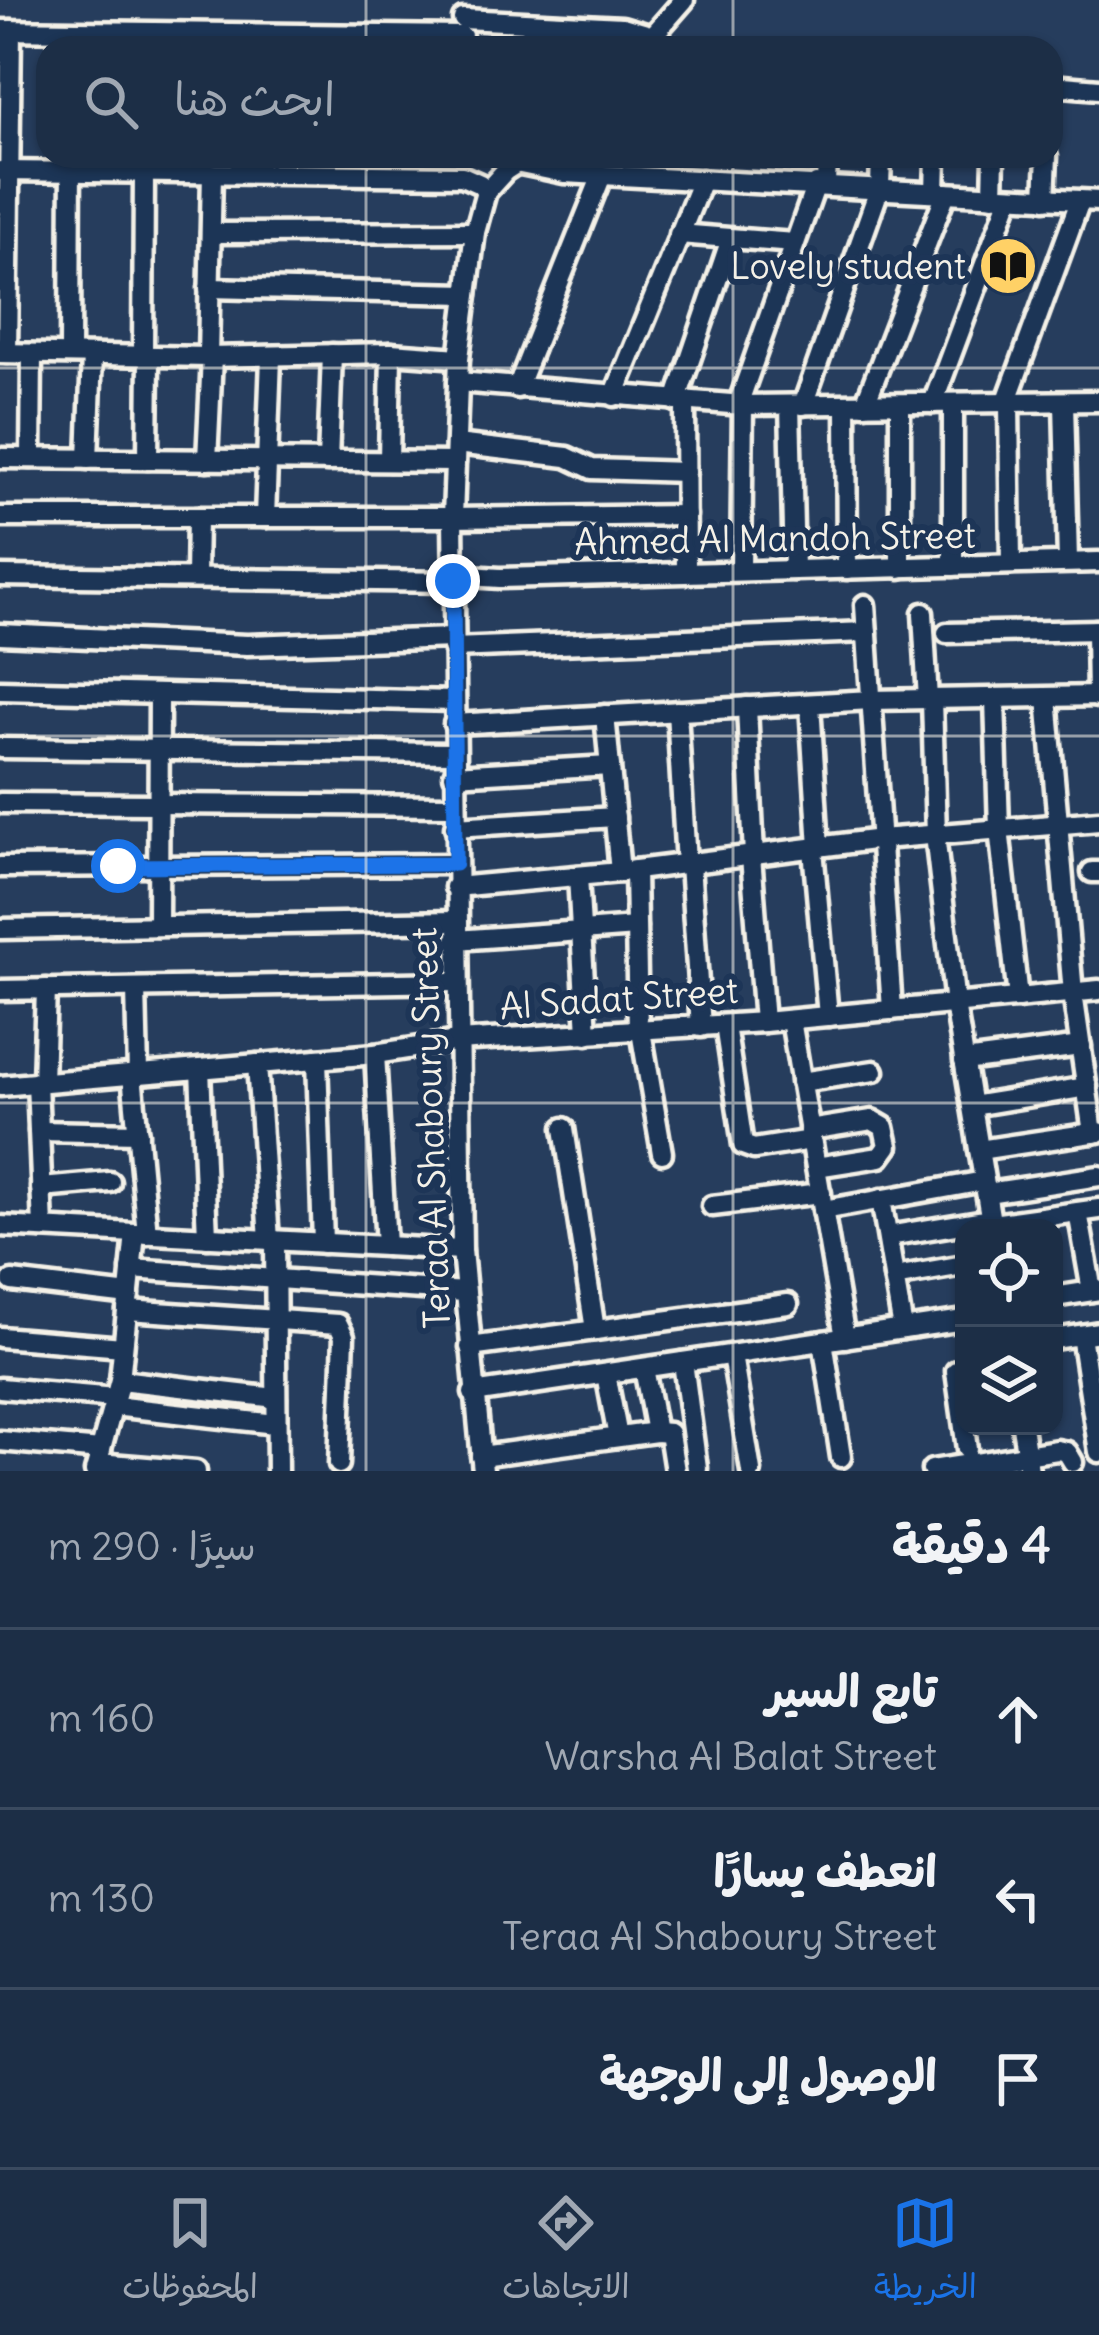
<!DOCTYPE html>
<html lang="ar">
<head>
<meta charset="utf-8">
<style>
  :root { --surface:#1c2e46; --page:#25364d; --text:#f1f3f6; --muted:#a0a8b3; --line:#3a4a5f; --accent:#1a73e8 }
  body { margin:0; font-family:Delius,"Playpen Sans Arabic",sans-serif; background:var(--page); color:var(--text); direction:rtl }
  .controls { position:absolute; right:36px; bottom:36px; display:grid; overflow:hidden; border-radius:24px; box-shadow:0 3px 9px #0004 }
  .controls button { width:108px; height:108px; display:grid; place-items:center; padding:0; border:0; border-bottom:3px solid var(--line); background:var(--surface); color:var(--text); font:60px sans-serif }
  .stop { position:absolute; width:36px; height:36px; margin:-27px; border:9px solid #1a73e8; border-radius:50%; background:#fff }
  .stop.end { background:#1a73e8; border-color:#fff; box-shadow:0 3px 12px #0008 }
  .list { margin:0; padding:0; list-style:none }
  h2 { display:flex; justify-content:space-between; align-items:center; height:156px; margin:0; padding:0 48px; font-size:51px }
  h2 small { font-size:39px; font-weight:400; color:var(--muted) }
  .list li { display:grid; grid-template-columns:78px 1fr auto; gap:36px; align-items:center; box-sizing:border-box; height:180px; padding:0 48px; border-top:3px solid var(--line) }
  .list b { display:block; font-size:45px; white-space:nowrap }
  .list p { margin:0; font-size:39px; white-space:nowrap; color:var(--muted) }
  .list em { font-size:39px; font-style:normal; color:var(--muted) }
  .icon { flex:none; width:66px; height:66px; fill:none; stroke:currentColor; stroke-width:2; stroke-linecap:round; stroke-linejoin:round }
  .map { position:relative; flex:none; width:1099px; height:1471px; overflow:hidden; direction:ltr }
  .search { position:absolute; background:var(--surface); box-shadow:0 3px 9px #0004; left:36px; right:36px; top:36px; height:132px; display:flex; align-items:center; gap:30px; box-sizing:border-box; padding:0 42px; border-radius:36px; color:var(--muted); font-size:45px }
  .sheet { height:696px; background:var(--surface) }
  nav { display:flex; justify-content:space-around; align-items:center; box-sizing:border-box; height:168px; border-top:3px solid var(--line); background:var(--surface); font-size:33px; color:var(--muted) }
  nav a { display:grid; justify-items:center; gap:6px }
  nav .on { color:var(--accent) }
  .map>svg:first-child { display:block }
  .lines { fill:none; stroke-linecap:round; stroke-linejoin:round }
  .minor-casing { stroke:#f4f1e8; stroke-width:27 }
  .minor { stroke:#1d3557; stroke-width:18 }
  .route { stroke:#1a73e8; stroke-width:15 }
  .grid { fill:none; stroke:#f4f1e8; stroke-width:3; stroke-opacity:0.55 }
  .labels { text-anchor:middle; stroke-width:12; stroke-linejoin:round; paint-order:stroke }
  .poi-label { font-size:36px; fill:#f4f1e8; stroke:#1d3557; text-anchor:end }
  .street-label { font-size:36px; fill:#f4f1e8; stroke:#1d3557 }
</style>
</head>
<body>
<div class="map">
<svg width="1099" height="1471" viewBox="0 0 1099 1471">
  <rect width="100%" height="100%" fill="#263d5d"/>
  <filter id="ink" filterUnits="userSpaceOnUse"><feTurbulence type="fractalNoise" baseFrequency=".00833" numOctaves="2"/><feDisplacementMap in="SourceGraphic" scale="24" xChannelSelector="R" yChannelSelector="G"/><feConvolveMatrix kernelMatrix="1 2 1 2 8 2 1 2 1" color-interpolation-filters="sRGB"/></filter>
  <g filter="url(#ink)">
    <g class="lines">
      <defs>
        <g id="minor">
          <path d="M463,19L622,27L653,36"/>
          <path d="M0,30L462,36"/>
          <path d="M645,45L674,48"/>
          <path d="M642,48L684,0"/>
          <path d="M1051,85L1099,89"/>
          <path d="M516,163L564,173L1099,201"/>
          <path d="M0,171L462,176L480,184L486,192"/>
          <path d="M826,185L827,156"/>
          <path d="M935,192L936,156"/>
          <path d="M993,196L994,156"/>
          <path d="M1045,199L1047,156"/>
          <path d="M211,233L475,232"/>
          <path d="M679,234L794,243"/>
          <path d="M209,288L467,294"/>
          <path d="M0,353L208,357L391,353L459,358"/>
          <path d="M7,353L11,30"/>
          <path d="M70,354L71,156"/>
          <path d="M143,356L144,173"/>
          <path d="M208,357L212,173"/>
          <path d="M458,382L743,405L1099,401"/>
          <path d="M517,388L602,175"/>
          <path d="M614,396L702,180"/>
          <path d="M676,401L731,239"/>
          <path d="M685,401L686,571"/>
          <path d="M1064,402L1068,562"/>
          <path d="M933,403L1010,197"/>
          <path d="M953,403V566"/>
          <path d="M1006,403L1080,201"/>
          <path d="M1009,403L1011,564"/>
          <path d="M865,404L946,193"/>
          <path d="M900,404V568"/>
          <path d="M738,405L816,184"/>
          <path d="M790,405L794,570"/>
          <path d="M803,405L880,187L881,156"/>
          <path d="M846,405L847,569"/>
          <path d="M456,444L567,457L592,469L686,472"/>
          <path d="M0,458L455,462"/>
          <path d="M31,458L32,354"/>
          <path d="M88,459L92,355"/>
          <path d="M148,459L149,356"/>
          <path d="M207,460L212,357"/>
          <path d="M328,461L332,354"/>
          <path d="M389,461L391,353"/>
          <path d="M0,517H453"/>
          <path d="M265,517L271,357"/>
          <path d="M453,518L686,515"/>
          <path d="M741,570L743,405"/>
          <path d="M453,575L500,578L1099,562"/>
          <path d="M0,576L453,582"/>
          <path d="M196,578L197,517"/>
          <path d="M865,605L892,1010"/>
          <path d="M923,613L928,700"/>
          <path d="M1096,630L1097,697"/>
          <path d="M947,633L1099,630"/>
          <path d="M0,634L247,645L453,638"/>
          <path d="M453,648L867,632"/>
          <path d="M0,690L454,701"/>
          <path d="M1047,698L1073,993L1093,1133"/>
          <path d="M995,699L999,829L1018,998"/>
          <path d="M932,700L936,835"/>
          <path d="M810,704L819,848"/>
          <path d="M747,707L754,856"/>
          <path d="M677,711L686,864"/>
          <path d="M605,715L620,872"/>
          <path d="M454,724L871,700L1099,696"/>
          <path d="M0,748L454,753"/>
          <path d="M454,775L610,766"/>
          <path d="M0,803L455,806"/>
          <path d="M455,827L615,817"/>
          <path d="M935,835L955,1004L992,1228"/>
          <path d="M813,849L828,1016"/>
          <path d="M751,856L764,1022"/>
          <path d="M690,864L701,1027"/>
          <path d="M0,867L455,864"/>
          <path d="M635,870L638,1031"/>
          <path d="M1092,872H1099"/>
          <path d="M578,876L587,1034"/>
          <path d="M455,887L620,872L881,839L1099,821"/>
          <path d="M158,926L159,696"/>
          <path d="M0,929L456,921"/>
          <path d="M456,940L636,927"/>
          <path d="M136,988L138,1074"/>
          <path d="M0,990L456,982"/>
          <path d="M791,1020L845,1338"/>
          <path d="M725,1025L743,1145L754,1149L811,1140"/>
          <path d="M641,1031L662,1153"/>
          <path d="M375,1054L386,1246"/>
          <path d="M317,1059L323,1243"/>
          <path d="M964,1061L1081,1046"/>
          <path d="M257,1064L269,1240"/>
          <path d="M200,1069L207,1237"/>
          <path d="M132,1074L147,1234"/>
          <path d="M37,1082L43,1228"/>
          <path d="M43,1082L46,989"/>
          <path d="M801,1082L874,1071"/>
          <path d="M0,1086L375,1054L457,1041L764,1022L1099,990"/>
          <path d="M972,1106L1087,1087"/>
          <path d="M564,1128L595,1330"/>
          <path d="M809,1130L872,1120L884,1127L888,1146L880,1157L816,1167"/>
          <path d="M39,1131L138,1133"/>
          <path d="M979,1150L1099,1132"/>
          <path d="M41,1188L110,1182"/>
          <path d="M987,1193L1099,1176"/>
          <path d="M881,1199L903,1329"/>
          <path d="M712,1206L821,1193"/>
          <path d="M823,1210L984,1181"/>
          <path d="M1078,1212L1092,1291"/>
          <path d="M992,1224L1099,1209"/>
          <path d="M0,1226L462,1250"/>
          <path d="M888,1236L991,1219"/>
          <path d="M275,1240L277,1471"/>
          <path d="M131,1269L465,1292"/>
          <path d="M894,1277L964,1265"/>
          <path d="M12,1281L129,1295"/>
          <path d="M1054,1297L1099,1290"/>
          <path d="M127,1310L338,1324L344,1336L339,1464"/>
          <path d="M1081,1335L1099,1452"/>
          <path d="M0,1337L123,1347"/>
          <path d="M1054,1339L1099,1332"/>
          <path d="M823,1341L841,1457"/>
          <path d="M470,1347L788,1304"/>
          <path d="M732,1355L751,1471"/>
          <path d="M683,1362L697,1468"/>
          <path d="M644,1368L656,1432"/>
          <path d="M956,1371L967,1449"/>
          <path d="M606,1374L618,1437"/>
          <path d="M120,1380L276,1398"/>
          <path d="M0,1388L115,1398"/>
          <path d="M473,1393L964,1320"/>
          <path d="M113,1406L276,1424"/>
          <path d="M1022,1426L1029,1471"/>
          <path d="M656,1432L669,1433L675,1471"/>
          <path d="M0,1441L101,1450"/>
          <path d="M481,1456L656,1432"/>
          <path d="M98,1463L196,1471"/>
          <path d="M932,1470L1057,1450L1067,1452L1073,1462"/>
          <path d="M95,1471L120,1380L135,1233"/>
          <path d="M483,1471L462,1250L453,517L459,358L475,232L486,192L505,171L528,156"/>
        </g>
      </defs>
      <use href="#minor" class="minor-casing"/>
      <use href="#minor" class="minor"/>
    </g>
  </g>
  <g class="lines" filter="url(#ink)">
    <path class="route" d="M118,866L455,864L453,581"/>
  </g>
  <path class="grid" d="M366,0V48M733,0V48M366,156V1471M733,156V1471M0,368H1099M0,736H1099M0,1103H1099"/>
  <defs>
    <symbol id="library-disc" viewBox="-11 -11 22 22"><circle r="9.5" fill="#ffd166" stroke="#1d3557"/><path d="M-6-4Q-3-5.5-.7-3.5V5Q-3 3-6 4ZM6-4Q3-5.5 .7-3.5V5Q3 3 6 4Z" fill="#111"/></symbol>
  </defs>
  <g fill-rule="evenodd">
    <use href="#library-disc" x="975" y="233" width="66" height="66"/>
  </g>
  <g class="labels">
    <g class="poi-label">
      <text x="966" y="279">Lovely student</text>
    </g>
    <g class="street-label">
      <text transform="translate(775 538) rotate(-1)" y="13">Ahmed Al Mandoh Street</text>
      <text transform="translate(619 998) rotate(-4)" y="13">Al Sadat Street</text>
      <text transform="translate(430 1128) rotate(-92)" y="13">Teraa Al Shaboury Street</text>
    </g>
  </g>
</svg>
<div class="controls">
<button><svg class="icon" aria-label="locate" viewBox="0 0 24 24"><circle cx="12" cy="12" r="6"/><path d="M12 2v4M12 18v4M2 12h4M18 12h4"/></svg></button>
<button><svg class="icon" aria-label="layers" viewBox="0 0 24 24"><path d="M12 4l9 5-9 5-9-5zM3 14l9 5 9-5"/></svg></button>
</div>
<div class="stop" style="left:118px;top:866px"></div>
<div class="stop end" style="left:453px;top:581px"></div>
<div class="search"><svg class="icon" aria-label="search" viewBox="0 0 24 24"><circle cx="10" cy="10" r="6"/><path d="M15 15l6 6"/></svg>ابحث هنا</div>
</div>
<section class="sheet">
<h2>4 دقيقة<small>سيرًا · 290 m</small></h2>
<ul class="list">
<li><svg class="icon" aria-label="ahead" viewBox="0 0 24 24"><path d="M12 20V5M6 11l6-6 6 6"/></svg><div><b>تابع السير</b><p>Warsha Al Balat Street</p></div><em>160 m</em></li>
<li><svg class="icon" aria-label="left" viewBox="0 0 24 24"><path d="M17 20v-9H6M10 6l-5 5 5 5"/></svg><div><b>انعطف يسارًا</b><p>Teraa Al Shaboury Street</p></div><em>130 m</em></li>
<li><svg class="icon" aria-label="arrive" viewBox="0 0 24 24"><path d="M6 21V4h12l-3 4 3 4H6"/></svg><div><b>الوصول إلى الوجهة</b></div></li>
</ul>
</section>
<nav>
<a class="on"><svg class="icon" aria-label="map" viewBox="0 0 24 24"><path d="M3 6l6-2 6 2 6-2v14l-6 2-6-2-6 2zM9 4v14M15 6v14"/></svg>الخريطة</a>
<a><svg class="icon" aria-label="directions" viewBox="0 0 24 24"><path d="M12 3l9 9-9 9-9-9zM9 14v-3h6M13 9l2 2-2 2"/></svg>الاتجاهات</a>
<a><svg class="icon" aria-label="saved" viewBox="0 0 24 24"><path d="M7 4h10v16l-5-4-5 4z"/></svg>المحفوظات</a>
</nav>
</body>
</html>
